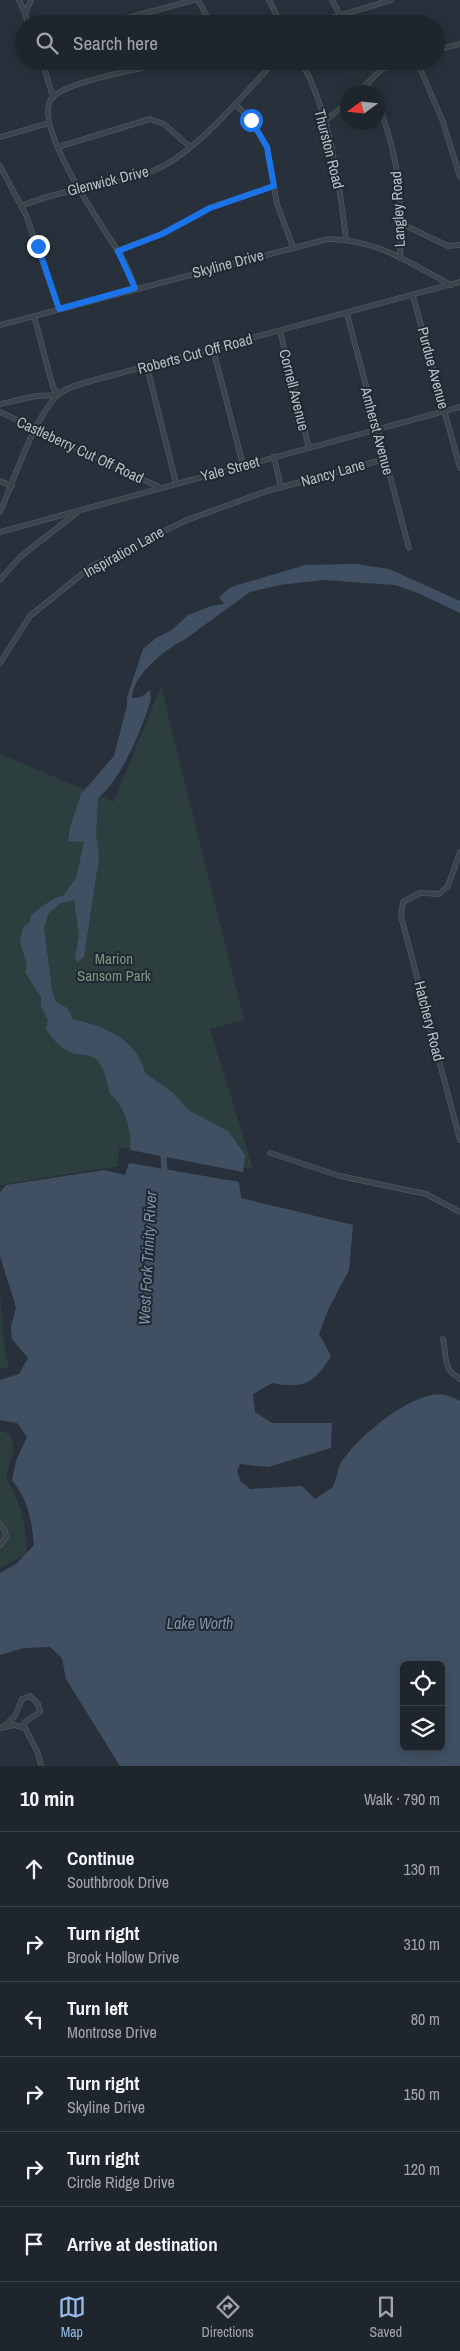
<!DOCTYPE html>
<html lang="en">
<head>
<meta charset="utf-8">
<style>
  :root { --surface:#1e252c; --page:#262d34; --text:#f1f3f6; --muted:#a1a5a9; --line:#3c4248; --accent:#98bbeb }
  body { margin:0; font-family:"Archivo Narrow",sans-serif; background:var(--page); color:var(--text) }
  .controls { position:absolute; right:15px; bottom:15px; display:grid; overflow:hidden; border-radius:8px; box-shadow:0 2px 12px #0003 }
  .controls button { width:45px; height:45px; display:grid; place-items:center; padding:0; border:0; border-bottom:1px solid var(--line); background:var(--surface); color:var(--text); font:25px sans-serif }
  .compass { position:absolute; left:340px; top:85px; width:45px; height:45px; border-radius:50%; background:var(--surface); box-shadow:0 2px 12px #0003; rotate:255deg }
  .stop { position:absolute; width:15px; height:15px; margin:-11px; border:4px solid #1a73e8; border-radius:50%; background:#fff }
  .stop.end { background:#1a73e8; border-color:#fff; box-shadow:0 1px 5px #0008 }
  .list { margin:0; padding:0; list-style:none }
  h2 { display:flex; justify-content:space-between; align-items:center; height:65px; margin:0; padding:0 20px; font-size:21px }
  h2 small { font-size:16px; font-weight:400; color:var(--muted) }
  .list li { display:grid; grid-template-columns:32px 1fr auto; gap:15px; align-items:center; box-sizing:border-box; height:75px; padding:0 20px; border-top:1px solid var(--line) }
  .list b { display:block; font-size:19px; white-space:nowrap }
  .list p { margin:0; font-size:16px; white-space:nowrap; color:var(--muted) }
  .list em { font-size:16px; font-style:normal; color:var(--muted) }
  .icon { flex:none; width:28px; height:28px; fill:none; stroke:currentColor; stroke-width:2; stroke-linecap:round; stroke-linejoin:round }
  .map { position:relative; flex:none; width:460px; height:1766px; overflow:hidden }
  .search { position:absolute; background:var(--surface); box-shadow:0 2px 12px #0003; left:15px; right:15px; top:15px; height:55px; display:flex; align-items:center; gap:12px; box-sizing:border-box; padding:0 18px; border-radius:28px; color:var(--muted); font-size:19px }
  .sheet { height:515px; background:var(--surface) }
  nav { display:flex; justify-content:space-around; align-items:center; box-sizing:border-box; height:70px; border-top:1px solid var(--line); background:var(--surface); font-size:14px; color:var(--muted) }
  nav a { display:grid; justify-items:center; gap:2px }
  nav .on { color:var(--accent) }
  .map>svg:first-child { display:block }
  .green { fill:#2c3f3e }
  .water { fill:#405062; fill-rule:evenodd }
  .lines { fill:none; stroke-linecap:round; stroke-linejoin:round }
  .river { stroke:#405062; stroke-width:6 }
  .minor-casing { stroke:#59616a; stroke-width:5.5 }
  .minor { stroke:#3b434c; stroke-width:4.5 }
  .route { stroke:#1a73e8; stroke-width:6 }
  .labels { text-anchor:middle; stroke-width:4; stroke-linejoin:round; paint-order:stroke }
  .street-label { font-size:15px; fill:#b7bec7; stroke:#202831 }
  .park-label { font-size:15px; fill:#789a7f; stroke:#202831 }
  .water-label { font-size:16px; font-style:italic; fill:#7c90a6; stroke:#202831 }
</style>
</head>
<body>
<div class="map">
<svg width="460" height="1766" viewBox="0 0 460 1766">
  <rect width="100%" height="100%" fill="#28313b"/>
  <g class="green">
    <path d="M161,686L244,1020L210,1029L253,1169L119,1147L118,1166L0,1185V754L114,802Z"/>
    <path d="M0,1291L4,1346L9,1367L0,1369Z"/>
    <path d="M0,1430L10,1435L14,1448L6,1477C20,1504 27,1523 26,1554L0,1568Z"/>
  </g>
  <g class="water">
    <path d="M356,564L389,569L460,601V613L420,594L395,585L324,580L279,585L250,592L184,640C166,648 131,677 132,698L141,697L150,690L151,699C143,727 121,780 98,798L96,833L99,857L84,957L77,962L75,958L79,935L74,900L61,903L48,914L44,928L52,990L56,1002L67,1008L73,1019C103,1026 138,1039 145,1073L172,1092L190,1111L228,1131L245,1155L243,1172L130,1150C133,1134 124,1103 110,1094C107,1083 105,1066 95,1058C88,1054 79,1055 72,1053C61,1050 52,1038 46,1029L48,1020L41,1006V997L25,972L27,965L20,942L23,927L30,922L31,915C41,907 52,898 64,895L76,878L84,842L68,841L70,828L81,794L114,756L127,706V698L143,649L156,638L172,630L188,615L211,606L224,604L219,597L231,587L305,565Z"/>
    <path d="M129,1163L239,1182L241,1198L353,1225L349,1270L328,1310L319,1334L331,1356C314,1384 304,1389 272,1383L253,1394L255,1412L272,1423H332L331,1448L268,1467L240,1464L237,1471L241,1482L250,1489L302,1486L315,1499L333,1487C336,1480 337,1472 340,1465C354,1439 415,1388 446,1395C451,1396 456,1399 460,1401V1766H120L66,1679L62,1658L50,1647L24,1648L0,1655V1573L16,1564L34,1545C31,1518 29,1502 12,1480L16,1461L27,1437L17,1423L0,1420V1380L19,1374L28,1358L12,1339L11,1327L16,1307L0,1256V1192L6,1185L104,1170L125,1175ZM404,1665H441V1747H404Z"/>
  </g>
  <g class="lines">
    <path class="river" d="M163,1149L165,1178"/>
    <defs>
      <g id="minor">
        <path d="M19,0L25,13"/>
        <path d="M198,0L211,24"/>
        <path d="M269,0L281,24"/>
        <path d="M332,0L340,15"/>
        <path d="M28,24L25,13L31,0"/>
        <path d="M105,24L194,0"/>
        <path d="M312,24L391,0"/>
        <path d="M436,50L460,44"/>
        <path d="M42,61L53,97"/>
        <path d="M301,61C330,113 339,181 346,239"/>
        <path d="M417,61L443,122L460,177"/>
        <path d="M367,85L371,92"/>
        <path d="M358,92L382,69L403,61"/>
        <path d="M235,104L251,120L267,147L277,204L293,247"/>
        <path d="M378,104C382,113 385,123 388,133C401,175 402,215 400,258"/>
        <path d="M325,121L348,102"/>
        <path d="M0,137L49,123"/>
        <path d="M58,147L150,119L164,124L190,147"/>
        <path d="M0,166L26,215L59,309"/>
        <path d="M21,206C32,202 43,198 54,195C88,186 124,184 157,169C196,152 245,93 275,61"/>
        <path d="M402,224L448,246L460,245"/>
        <path d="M117,251L162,234L210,208L274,186"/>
        <path d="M135,288C131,278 128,266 122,257C106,232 30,124 52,98C67,80 161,64 187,61"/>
        <path d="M413,296L460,468"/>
        <path d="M347,314L409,548"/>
        <path d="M34,316L53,387L58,395"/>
        <path d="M0,325L328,239C379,240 407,262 451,285"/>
        <path d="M280,331L309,448"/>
        <path d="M213,349L243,465"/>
        <path d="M147,367L176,483"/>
        <path d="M0,404L36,396L58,395"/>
        <path d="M0,412L159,487"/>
        <path d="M274,457L281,488"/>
        <path d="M0,481L12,486"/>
        <path d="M0,512C14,480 34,417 59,394C67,387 81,384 91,381L460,282"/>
        <path d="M0,532L460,407"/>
        <path d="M0,580L20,557L80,510"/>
        <path d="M0,663L30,616L92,566L187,520L267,491L385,459"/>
        <path d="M460,852L448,886L439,894L420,893L403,902L401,916L460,1140"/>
        <path d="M270,1153L340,1176L426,1194L460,1212"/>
        <path d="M443,1339C447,1357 442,1369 460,1379"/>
        <path d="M0,1524L5,1530L6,1537L0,1545"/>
        <path d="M3,1727L15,1716L22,1699L30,1696L38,1704L40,1712L26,1721L23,1726"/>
        <path d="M0,1728L14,1725L25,1728L38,1753L41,1766"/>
      </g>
    </defs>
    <use href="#minor" class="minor-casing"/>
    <use href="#minor" class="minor"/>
  </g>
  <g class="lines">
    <path class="route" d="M38,246L59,309L135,288L118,251L162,234L210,208L274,186L267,147L251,120"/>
  </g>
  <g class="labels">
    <g class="street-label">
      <text transform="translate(329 149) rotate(76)" y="5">Thurston Road</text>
      <text transform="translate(108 181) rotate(-14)" y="5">Glenwick Drive</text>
      <text transform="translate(398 209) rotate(-93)" y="5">Langley Road</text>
      <text transform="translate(228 264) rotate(-15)" y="5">Skyline Drive</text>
      <text transform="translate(195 354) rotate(-15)" y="5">Roberts Cut Off Road</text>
      <text transform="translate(433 368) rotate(75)" y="5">Purdue Avenue</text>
      <text transform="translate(294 390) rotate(76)" y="5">Cornell Avenue</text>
      <text transform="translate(377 431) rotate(75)" y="5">Amherst Avenue</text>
      <text transform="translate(80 450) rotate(25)" y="5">Castleberry Cut Off Road</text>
      <text transform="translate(230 469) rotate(-15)" y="5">Yale Street</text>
      <text transform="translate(333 473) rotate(-16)" y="5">Nancy Lane</text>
      <text transform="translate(124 552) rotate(-29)" y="5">Inspiration Lane</text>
      <text transform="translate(429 1021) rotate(76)" y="5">Hatchery Road</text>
    </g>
    <g class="park-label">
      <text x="114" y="964">Marion<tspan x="114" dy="17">Sansom Park</tspan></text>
    </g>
    <g class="water-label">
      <text transform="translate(147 1258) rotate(-87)" y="6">West Fork Trinity River</text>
      <text x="200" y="1629">Lake Worth</text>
    </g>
  </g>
</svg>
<div class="controls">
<button><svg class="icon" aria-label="locate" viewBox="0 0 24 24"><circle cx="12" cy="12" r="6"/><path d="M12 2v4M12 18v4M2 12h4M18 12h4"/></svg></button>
<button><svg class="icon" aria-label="layers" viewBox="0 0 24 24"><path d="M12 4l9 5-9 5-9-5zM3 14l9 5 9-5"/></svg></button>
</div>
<svg class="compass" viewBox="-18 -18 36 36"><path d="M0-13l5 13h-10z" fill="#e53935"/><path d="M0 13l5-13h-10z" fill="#a1a5a9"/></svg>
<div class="stop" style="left:251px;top:120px"></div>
<div class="stop end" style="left:38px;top:246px"></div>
<div class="search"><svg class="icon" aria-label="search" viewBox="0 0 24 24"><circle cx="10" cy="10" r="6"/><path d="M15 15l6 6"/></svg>Search here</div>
</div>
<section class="sheet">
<h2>10 min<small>Walk · 790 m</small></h2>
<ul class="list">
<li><svg class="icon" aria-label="ahead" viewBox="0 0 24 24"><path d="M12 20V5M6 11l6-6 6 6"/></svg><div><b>Continue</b><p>Southbrook Drive</p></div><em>130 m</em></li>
<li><svg class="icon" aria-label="right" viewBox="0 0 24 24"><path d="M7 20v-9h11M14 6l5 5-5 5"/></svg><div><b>Turn right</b><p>Brook Hollow Drive</p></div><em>310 m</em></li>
<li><svg class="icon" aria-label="left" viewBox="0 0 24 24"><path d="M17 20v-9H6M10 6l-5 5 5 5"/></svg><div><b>Turn left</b><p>Montrose Drive</p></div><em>80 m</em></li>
<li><svg class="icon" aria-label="right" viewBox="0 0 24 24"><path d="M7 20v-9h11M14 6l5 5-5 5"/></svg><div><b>Turn right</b><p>Skyline Drive</p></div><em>150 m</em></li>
<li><svg class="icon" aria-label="right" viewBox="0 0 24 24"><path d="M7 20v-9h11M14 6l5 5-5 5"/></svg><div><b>Turn right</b><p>Circle Ridge Drive</p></div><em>120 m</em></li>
<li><svg class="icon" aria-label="arrive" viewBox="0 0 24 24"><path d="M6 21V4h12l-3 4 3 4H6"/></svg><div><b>Arrive at destination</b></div></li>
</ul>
</section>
<nav>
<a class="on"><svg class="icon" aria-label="map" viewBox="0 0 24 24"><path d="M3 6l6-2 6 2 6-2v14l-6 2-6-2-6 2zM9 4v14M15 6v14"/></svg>Map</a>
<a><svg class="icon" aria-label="directions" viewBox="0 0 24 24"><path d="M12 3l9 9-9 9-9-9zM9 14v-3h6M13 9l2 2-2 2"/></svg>Directions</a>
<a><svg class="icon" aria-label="saved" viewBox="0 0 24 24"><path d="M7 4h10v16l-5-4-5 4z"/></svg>Saved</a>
</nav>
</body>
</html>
